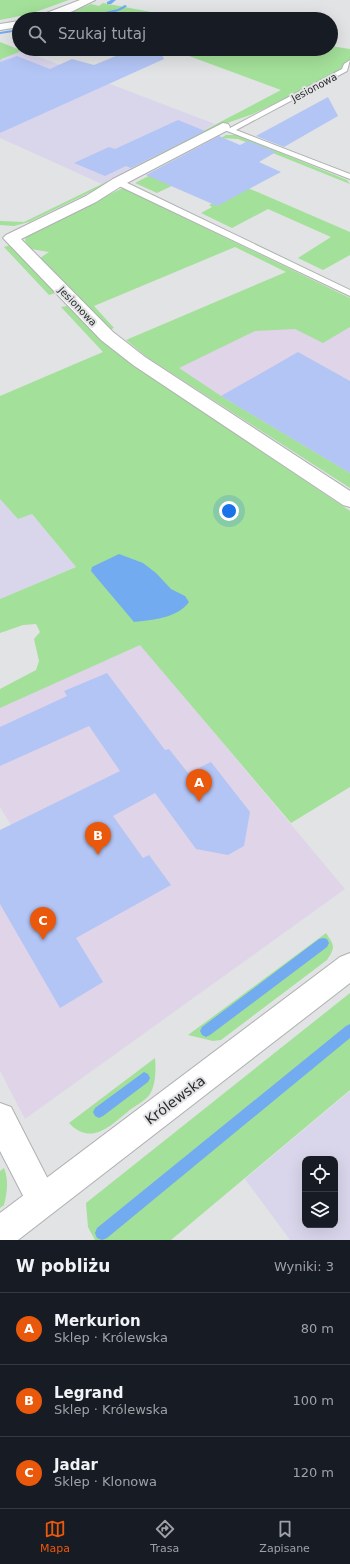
<!DOCTYPE html>
<html lang="pl">
<head>
<meta charset="utf-8">
<style>
  :root { --surface:#171b24; --page:#242831; --text:#f1f3f6; --muted:#9ea1a6; --line:#363941; --accent:#ea580c }
  body { margin:0; font-family:"DejaVu Sans",sans-serif; background:var(--page); color:var(--text) }
  .controls { position:absolute; right:12px; bottom:12px; display:grid; overflow:hidden; border-radius:8px; box-shadow:0 4px 16px #0002 }
  .controls button { width:36px; height:36px; display:grid; place-items:center; padding:0; border:0; border-bottom:1px solid var(--line); background:var(--surface); color:var(--text); font:20px sans-serif }
  .you { position:absolute; left:229px; top:511px; width:14px; height:14px; margin:-10px; border:3px solid #fff; border-radius:50%; background:#1a73e8; box-shadow:0 0 0 6px #1a73e833 }
  .badge { display:grid; place-items:center; width:26px; height:26px; border-radius:50%; background:var(--accent); color:#fff; font-size:13px; font-weight:700 }
  .pin { position:absolute; translate:-50% -33px; filter:drop-shadow(0 1px 2px #0008) }
  .pin::after { content:''; position:absolute; top:21px; width:14px; height:12px; background:inherit; clip-path:polygon(0 0,100% 0,50% 100%) }
  .list { margin:0; padding:0; list-style:none }
  h2 { display:flex; justify-content:space-between; align-items:center; height:52px; margin:0; padding:0 16px; font-size:17px }
  h2 small { font-size:13px; font-weight:400; color:var(--muted) }
  .list li { display:grid; grid-template-columns:26px 1fr auto; gap:12px; align-items:center; box-sizing:border-box; height:72px; padding:0 16px; border-top:1px solid var(--line) }
  .list b { display:block; font-size:15px; white-space:nowrap }
  .list p { margin:0; font-size:13px; white-space:nowrap; color:var(--muted) }
  .list em { font-size:13px; font-style:normal; color:var(--muted) }
  .icon { flex:none; width:22px; height:22px; fill:none; stroke:currentColor; stroke-width:2; stroke-linecap:round; stroke-linejoin:round }
  .map { position:relative; flex:none; width:350px; height:1240px; overflow:hidden }
  .search { position:absolute; background:var(--surface); box-shadow:0 4px 16px #0002; left:12px; right:12px; top:12px; height:44px; display:flex; align-items:center; gap:10px; box-sizing:border-box; padding:0 14px; border-radius:22px; color:var(--muted); font-size:15px }
  .sheet { height:268px; background:var(--surface) }
  nav { display:flex; justify-content:space-around; align-items:center; box-sizing:border-box; height:56px; border-top:1px solid var(--line); background:var(--surface); font-size:11px; color:var(--muted) }
  nav a { display:grid; justify-items:center; gap:2px }
  nav .on { color:var(--accent) }
  .map>svg:first-child { display:block }
  .commercial { fill:#e0d4e8 }
  .industrial { fill:#d9d6ec; fill-rule:evenodd }
  .green { fill:#a3e099 }
  .water { fill:#72abf0 }
  .lines { fill:none; stroke-linecap:round; stroke-linejoin:round }
  .stream { fill:#72abf0; fill-rule:evenodd }
  .building { fill:#b3c5f5 }
  .service-casing { stroke:#afb0b1; stroke-width:2 }
  .minor-casing { stroke:#afb0b1; stroke-width:2 }
  .tertiary-casing { stroke:#afb0b1; stroke-width:2 }
  .secondary-casing { stroke:#afb0b1; stroke-width:2 }
  .service { fill:#fff; fill-rule:evenodd }
  .minor { fill:#fff; fill-rule:evenodd }
  .tertiary { fill:#fff; fill-rule:evenodd }
  .secondary { fill:#fff; fill-rule:evenodd }
  .labels { text-anchor:middle; stroke-width:4; stroke-linejoin:round; paint-order:stroke }
  .far-street-label { font-size:10px; fill:#2a2a2b; stroke:#e2e3e4 }
  .near-street-label { font-size:14px; fill:#2a2a2b; stroke:#e2e3e4 }
</style>
</head>
<body>
<div class="map">
<svg width="350" height="1240" viewBox="0 0 350 1240">
  <rect width="100%" height="100%" fill="#e2e3e4"/>
  <g class="commercial">
    <path d="M350,302V488L148,358L126,340Z"/>
    <path d="M140,644L345,889L25,1119L0,1071V873L31,858L0,807V708Z"/>
  </g>
  <g class="industrial">
    <path d="M0,42L215,124L102,184L0,138Z"/>
    <path d="M0,476L76,567L0,599Z"/>
    <path d="M350,1091V1240H290L245,1179ZM305,1159H335V1225H305Z"/>
  </g>
  <g class="green">
    <path d="M0,0H69L30,14L0,20Z"/>
    <path d="M103,3L189,19H54L91,4L99,6Z"/>
    <path d="M0,42L22,51L1,59L0,61Z"/>
    <path d="M331,46L350,49V61L343,65L341,69L317,83L253,114L210,129L105,185L29,222L14,226L0,225V221L24,222L102,184L281,90L170,49H331Z"/>
    <path d="M226,135H237L347,180L350,184L238,139L221,138Z"/>
    <path d="M181,159L350,232V255L323,270L298,258L331,237L268,209L232,228L201,213L212,207L209,205L235,191L197,174L157,193L135,183Z"/>
    <path d="M123,188L350,298V327L323,343L295,329L255,331L179,368L221,396L350,473V488L148,358L126,340L286,272L235,247L94,306L114,328L109,330L40,258L49,252L31,249L25,241L26,235Z"/>
    <path d="M10,245L56,293L49,295L4,247Z"/>
    <path d="M67,306L96,334L133,364L350,511V787L291,823L140,645L0,708V689L36,670L39,661L34,639L40,632L36,624L23,625L0,633V599L76,567L32,514L18,519L0,499V396L103,352L61,307Z"/>
    <path d="M326,933C334,945 336,947 327,960L221,1040L213,1041L188,1035Z"/>
    <path d="M350,993V1090L171,1240H95L88,1227L86,1203Z"/>
    <path d="M155,1058C156,1069 156,1084 150,1094C146,1100 137,1105 131,1109C111,1125 92,1147 69,1123Z"/>
    <path d="M4,1168C9,1181 7,1192 4,1205L0,1208V1171Z"/>
  </g>
  <path class="water" d="M119,554L143,563L156,573L171,589L185,596L189,602C178,618 152,620 134,622L91,571L92,567Z"/>
  <g class="lines">
    <g class="stream">
      <path d="M111,0H116L111,4H107V2Z"/>
      <path d="M125,5L127,6C117,15 88,19 74,19L118,9Z"/>
      <path d="M19,29V31L0,34V32Z"/>
      <path d="M323,938L327,939L329,943L327,947L210,1035L206,1037L202,1035L200,1031L202,1027L319,939Z"/>
      <path d="M350,1024V1038L107,1238L102,1240L97,1238L95,1233L97,1228L346,1026Z"/>
      <path d="M144,1072L148,1074L150,1078L148,1082L103,1116L99,1118L95,1116L93,1112L95,1108Z"/>
    </g>
  </g>
  <g class="building">
    <path d="M133,49H159L164,59L0,133V62L17,56L50,69L72,59L94,65Z"/>
    <path d="M328,97L338,116L284,147L256,136Z"/>
    <path d="M178,120L205,131L131,168L126,166L105,176L74,163L109,147L115,149Z"/>
    <path d="M219,136L240,145L248,141L276,152L259,162L281,172L217,206L146,175Z"/>
    <path d="M298,352L350,381V473L221,396Z"/>
    <path d="M107,673L165,750L169,749L188,773L211,762L250,812L244,846L228,855L196,849L155,793L113,816L143,858L149,855L171,885L76,938L103,982L60,1008L0,904V830L120,771L89,726L0,766V727L67,696L64,691Z"/>
  </g>
  <g class="lines">
    <defs>
      <g id="service">
        <path d="M350,60L347,71L236,130L350,174V179L222,129L226,127L230,128L342,69L344,64Z"/>
        <path d="M115,180H121L350,290V296L115,184Z"/>
      </g>
      <g id="minor">
        <path d="M223,123L228,124L230,127L228,130L123,185L96,202L21,239L113,332L145,357L350,491V507L343,505L133,365L101,340L3,238L6,235L86,196L113,179Z"/>
        <path d="M0,1103L11,1107L53,1189L58,1200L53,1211L42,1216L31,1211L0,1151Z"/>
      </g>
      <g id="tertiary">
        <path d="M80,0H95L73,11L51,19H34L36,17Z"/>
        <path d="M19,21V27L0,30V24Z"/>
      </g>
      <path id="secondary" d="M350,953V983L18,1240H0V1213L340,957Z"/>
    </defs>
    <use href="#service" class="service-casing"/>
    <use href="#minor" class="minor-casing"/>
    <use href="#tertiary" class="tertiary-casing"/>
    <use href="#secondary" class="secondary-casing"/>
    <use href="#service" class="service"/>
    <use href="#minor" class="minor"/>
    <use href="#tertiary" class="tertiary"/>
    <use href="#secondary" class="secondary"/>
  </g>
  <g class="labels">
    <g class="far-street-label">
      <text transform="translate(314 87) rotate(-28)" y="4">Jesionowa</text>
      <text transform="translate(78 306) rotate(46)" y="4">Jesionowa</text>
    </g>
    <g class="near-street-label">
      <text transform="translate(175 1100) rotate(-37)" y="5">Królewska</text>
    </g>
  </g>
</svg>
<div class="controls">
<button><svg class="icon" aria-label="locate" viewBox="0 0 24 24"><circle cx="12" cy="12" r="6"/><path d="M12 2v4M12 18v4M2 12h4M18 12h4"/></svg></button>
<button><svg class="icon" aria-label="layers" viewBox="0 0 24 24"><path d="M12 4l9 5-9 5-9-5zM3 14l9 5 9-5"/></svg></button>
</div>
<div class="you"></div>
<div class="pin badge" style="left:199px;top:802px">A</div>
<div class="pin badge" style="left:98px;top:855px">B</div>
<div class="pin badge" style="left:43px;top:940px">C</div>
<div class="search"><svg class="icon" aria-label="search" viewBox="0 0 24 24"><circle cx="10" cy="10" r="6"/><path d="M15 15l6 6"/></svg>Szukaj tutaj</div>
</div>
<section class="sheet">
<h2>W pobliżu<small>Wyniki: 3</small></h2>
<ul class="list">
<li><span class="badge">A</span><div><b>Merkurion</b><p>Sklep · Królewska</p></div><em>80 m</em></li>
<li><span class="badge">B</span><div><b>Legrand</b><p>Sklep · Królewska</p></div><em>100 m</em></li>
<li><span class="badge">C</span><div><b>Jadar</b><p>Sklep · Klonowa</p></div><em>120 m</em></li>
</ul>
</section>
<nav>
<a class="on"><svg class="icon" aria-label="map" viewBox="0 0 24 24"><path d="M3 6l6-2 6 2 6-2v14l-6 2-6-2-6 2zM9 4v14M15 6v14"/></svg>Mapa</a>
<a><svg class="icon" aria-label="directions" viewBox="0 0 24 24"><path d="M12 3l9 9-9 9-9-9zM9 14v-3h6M13 9l2 2-2 2"/></svg>Trasa</a>
<a><svg class="icon" aria-label="saved" viewBox="0 0 24 24"><path d="M7 4h10v16l-5-4-5 4z"/></svg>Zapisane</a>
</nav>
</body>
</html>
